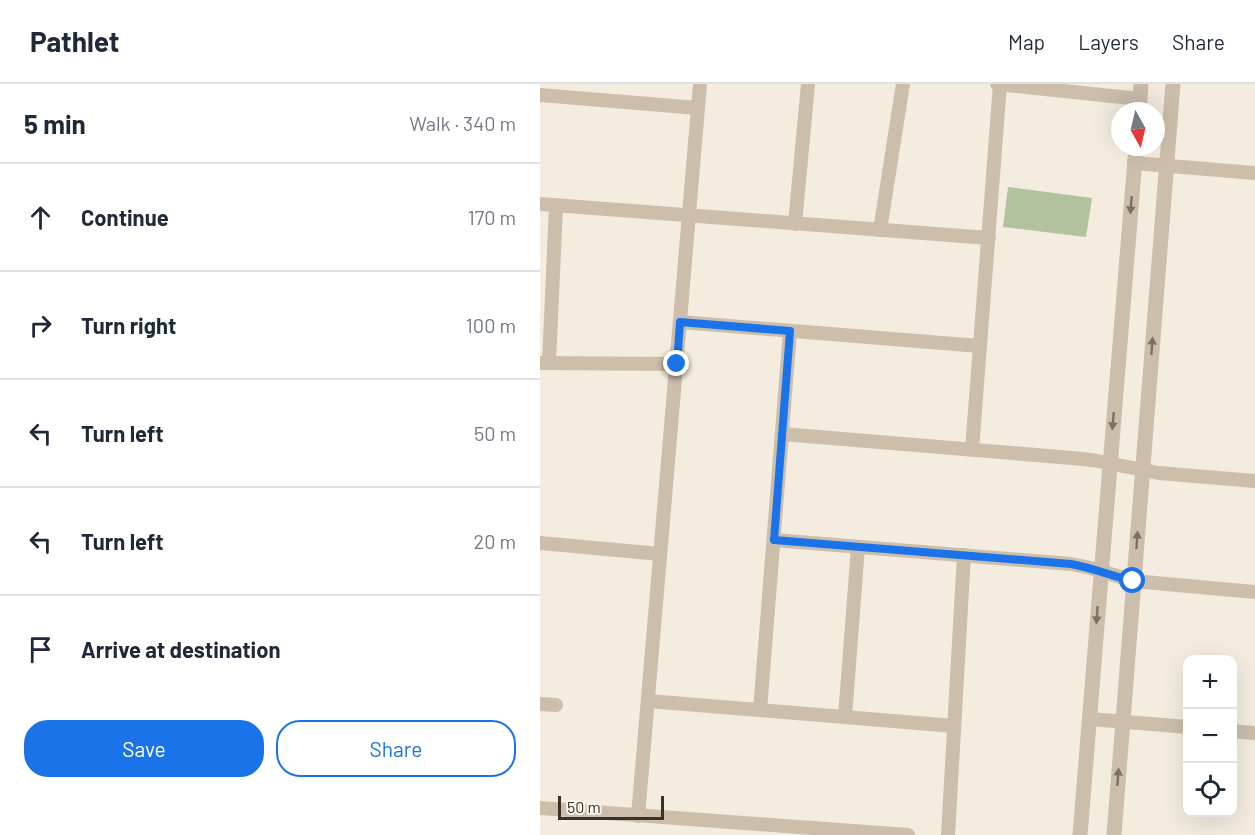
<!DOCTYPE html>
<html lang="en">
<head>
<meta charset="utf-8">
<style>
  :root { --surface:#fff; --page:#f2f2f3; --text:#1f2937; --muted:#747a83; --line:#e0e1e3; --accent:#1a73e8 }
  body { margin:0; font-family:Barlow,sans-serif; background:var(--page); color:var(--text) }
  .controls { position:absolute; right:18px; bottom:18px; display:grid; overflow:hidden; border-radius:12px; box-shadow:0 6px 24px #0002 }
  .controls button { width:54px; height:54px; display:grid; place-items:center; padding:0; border:0; border-bottom:2px solid var(--line); background:var(--surface); color:var(--text); font:30px sans-serif }
  .compass { position:absolute; left:571px; top:18px; width:54px; height:54px; border-radius:50%; background:var(--surface); box-shadow:0 6px 24px #0002; rotate:172deg }
  .scale { position:absolute; left:18px; bottom:15px; width:106px; box-sizing:border-box; padding-left:6px; border:3px solid #39312a; border-top:0; font-size:16px; line-height:21px; white-space:nowrap; color:#39312a; -webkit-text-stroke:4px #faf6ec; paint-order:stroke }
  .stop { position:absolute; width:18px; height:18px; margin:-14px; border:4px solid #1a73e8; border-radius:50%; background:#fff }
  .stop.end { background:#1a73e8; border-color:#fff; box-shadow:0 2px 6px #0008 }
  .list { margin:0; padding:0; list-style:none }
  h2 { display:flex; justify-content:space-between; align-items:center; height:78px; margin:0; padding:0 24px; font-size:26px }
  h2 small { font-size:20px; font-weight:400; color:var(--muted) }
  .list li { display:grid; grid-template-columns:39px 1fr auto; gap:18px; align-items:center; box-sizing:border-box; height:108px; padding:0 24px; border-top:2px solid var(--line) }
  .list b { display:block; font-size:22px; white-space:nowrap }
  .list em { font-size:20px; font-style:normal; color:var(--muted) }
  .actions { display:flex; gap:12px; padding:18px 24px }
  .actions a { flex:1; padding:14px 0; border:2px solid var(--accent); border-radius:24px; text-align:center; font-size:21px; color:var(--accent) }
  .actions .main { background:var(--accent); color:#fff }
  .icon { flex:none; width:33px; height:33px; fill:none; stroke:currentColor; stroke-width:2; stroke-linecap:round; stroke-linejoin:round }
  .map { position:relative; flex:none; width:715px; height:751px; overflow:hidden }
  header { display:flex; align-items:center; gap:36px; box-sizing:border-box; height:84px; padding:0 30px; background:var(--surface); border-bottom:2px solid var(--line) }
  header strong { font-size:28px }
  nav { display:flex; gap:33px; margin-inline-start:auto; font-size:21px }
  main { display:flex }
  aside { flex:1; background:var(--surface) }
  .map>svg:first-child { display:block }
  .green { fill:#b2c29f }
  .lines { fill:none; stroke-linecap:round; stroke-linejoin:round }
  .minor { stroke:#ccbeab; stroke-width:14 }
  .tertiary { stroke:#ccbeab; stroke-width:15 }
  .oneway { fill:#7b7064 }
  .route { stroke:#1a73e8; stroke-width:8 }
</style>
</head>
<body>
<header>
<strong>Pathlet</strong>
<nav><a>Map</a><a>Layers</a><a>Share</a></nav>
</header>
<main>
<aside>
<h2>5 min<small>Walk · 340 m</small></h2>
<ul class="list">
<li><svg class="icon" aria-label="ahead" viewBox="0 0 24 24"><path d="M12 20V5M6 11l6-6 6 6"/></svg><div><b>Continue</b></div><em>170 m</em></li>
<li><svg class="icon" aria-label="right" viewBox="0 0 24 24"><path d="M7 20v-9h11M14 6l5 5-5 5"/></svg><div><b>Turn right</b></div><em>100 m</em></li>
<li><svg class="icon" aria-label="left" viewBox="0 0 24 24"><path d="M17 20v-9H6M10 6l-5 5 5 5"/></svg><div><b>Turn left</b></div><em>50 m</em></li>
<li><svg class="icon" aria-label="left" viewBox="0 0 24 24"><path d="M17 20v-9H6M10 6l-5 5 5 5"/></svg><div><b>Turn left</b></div><em>20 m</em></li>
<li><svg class="icon" aria-label="arrive" viewBox="0 0 24 24"><path d="M6 21V4h12l-3 4 3 4H6"/></svg><div><b>Arrive at destination</b></div></li>
</ul>
<div class="actions"><a class="main">Save</a><a>Share</a></div>
</aside>
<div class="map">
<svg width="715" height="751" viewBox="0 0 715 751">
  <rect width="100%" height="100%" fill="#f3ecdf"/>
  <path class="green" d="M468,103L552,114L546,153L463,143Z"/>
  <g class="lines">
    <g class="minor">
      <path d="M457,0L600,15"/>
      <path d="M0,11L158,24"/>
      <path d="M594,79L715,89"/>
      <path d="M0,120L449,154"/>
      <path d="M255,140L268,0"/>
      <path d="M340,146L363,0"/>
      <path d="M140,238L440,262"/>
      <path d="M1,279L137,280"/>
      <path d="M9,279L16,122"/>
      <path d="M242,350L532,374L552,376L619,389L715,397"/>
      <path d="M432,366L460,0"/>
      <path d="M234,456L531,480L551,484L593,497L715,508"/>
      <path d="M0,459L120,470"/>
      <path d="M108,617L414,642"/>
      <path d="M0,620L16,621"/>
      <path d="M220,626L250,247"/>
      <path d="M305,633L318,463"/>
      <path d="M550,635L648,643"/>
      <path d="M692,647L715,649"/>
      <path d="M0,724L368,751"/>
      <path d="M98,732L160,0"/>
      <path d="M408,751L424,471"/>
    </g>
    <g class="tertiary">
      <path d="M599,27L601,0"/>
      <path d="M540,751L596,63"/>
      <path d="M574,751L633,0"/>
    </g>
  </g>
  <defs><path id="oneway-solid" d="M-6-.8H1V-3.2L6.5 0L1 3.2V.8H-6Z" transform="scale(1.5)"/></defs>
  <g class="oneway">
    <use href="#oneway-solid" transform="translate(591 121) rotate(95)"/>
    <use href="#oneway-solid" transform="translate(612 262) rotate(-86)"/>
    <use href="#oneway-solid" transform="translate(573 337) rotate(95)"/>
    <use href="#oneway-solid" transform="translate(597 456) rotate(-86)"/>
    <use href="#oneway-solid" transform="translate(557 531) rotate(94)"/>
    <use href="#oneway-solid" transform="translate(578 693) rotate(-86)"/>
  </g>
  <g class="lines">
    <path class="route" d="M137,280L140,238L250,247L234,456L531,480C553,484 572,492 593,497"/>
  </g>
</svg>
<div class="controls">
<button>+</button>
<button>−</button>
<button><svg class="icon" aria-label="locate" viewBox="0 0 24 24"><circle cx="12" cy="12" r="6"/><path d="M12 2v4M12 18v4M2 12h4M18 12h4"/></svg></button>
</div>
<svg class="compass" viewBox="-18 -18 36 36"><path d="M0-13l5 13h-10z" fill="#e53935"/><path d="M0 13l5-13h-10z" fill="#747a83"/></svg>
<div class="scale">50 m</div>
<div class="stop" style="left:593px;top:497px"></div>
<div class="stop end" style="left:137px;top:280px"></div>
</div>
</main>
</body>
</html>
